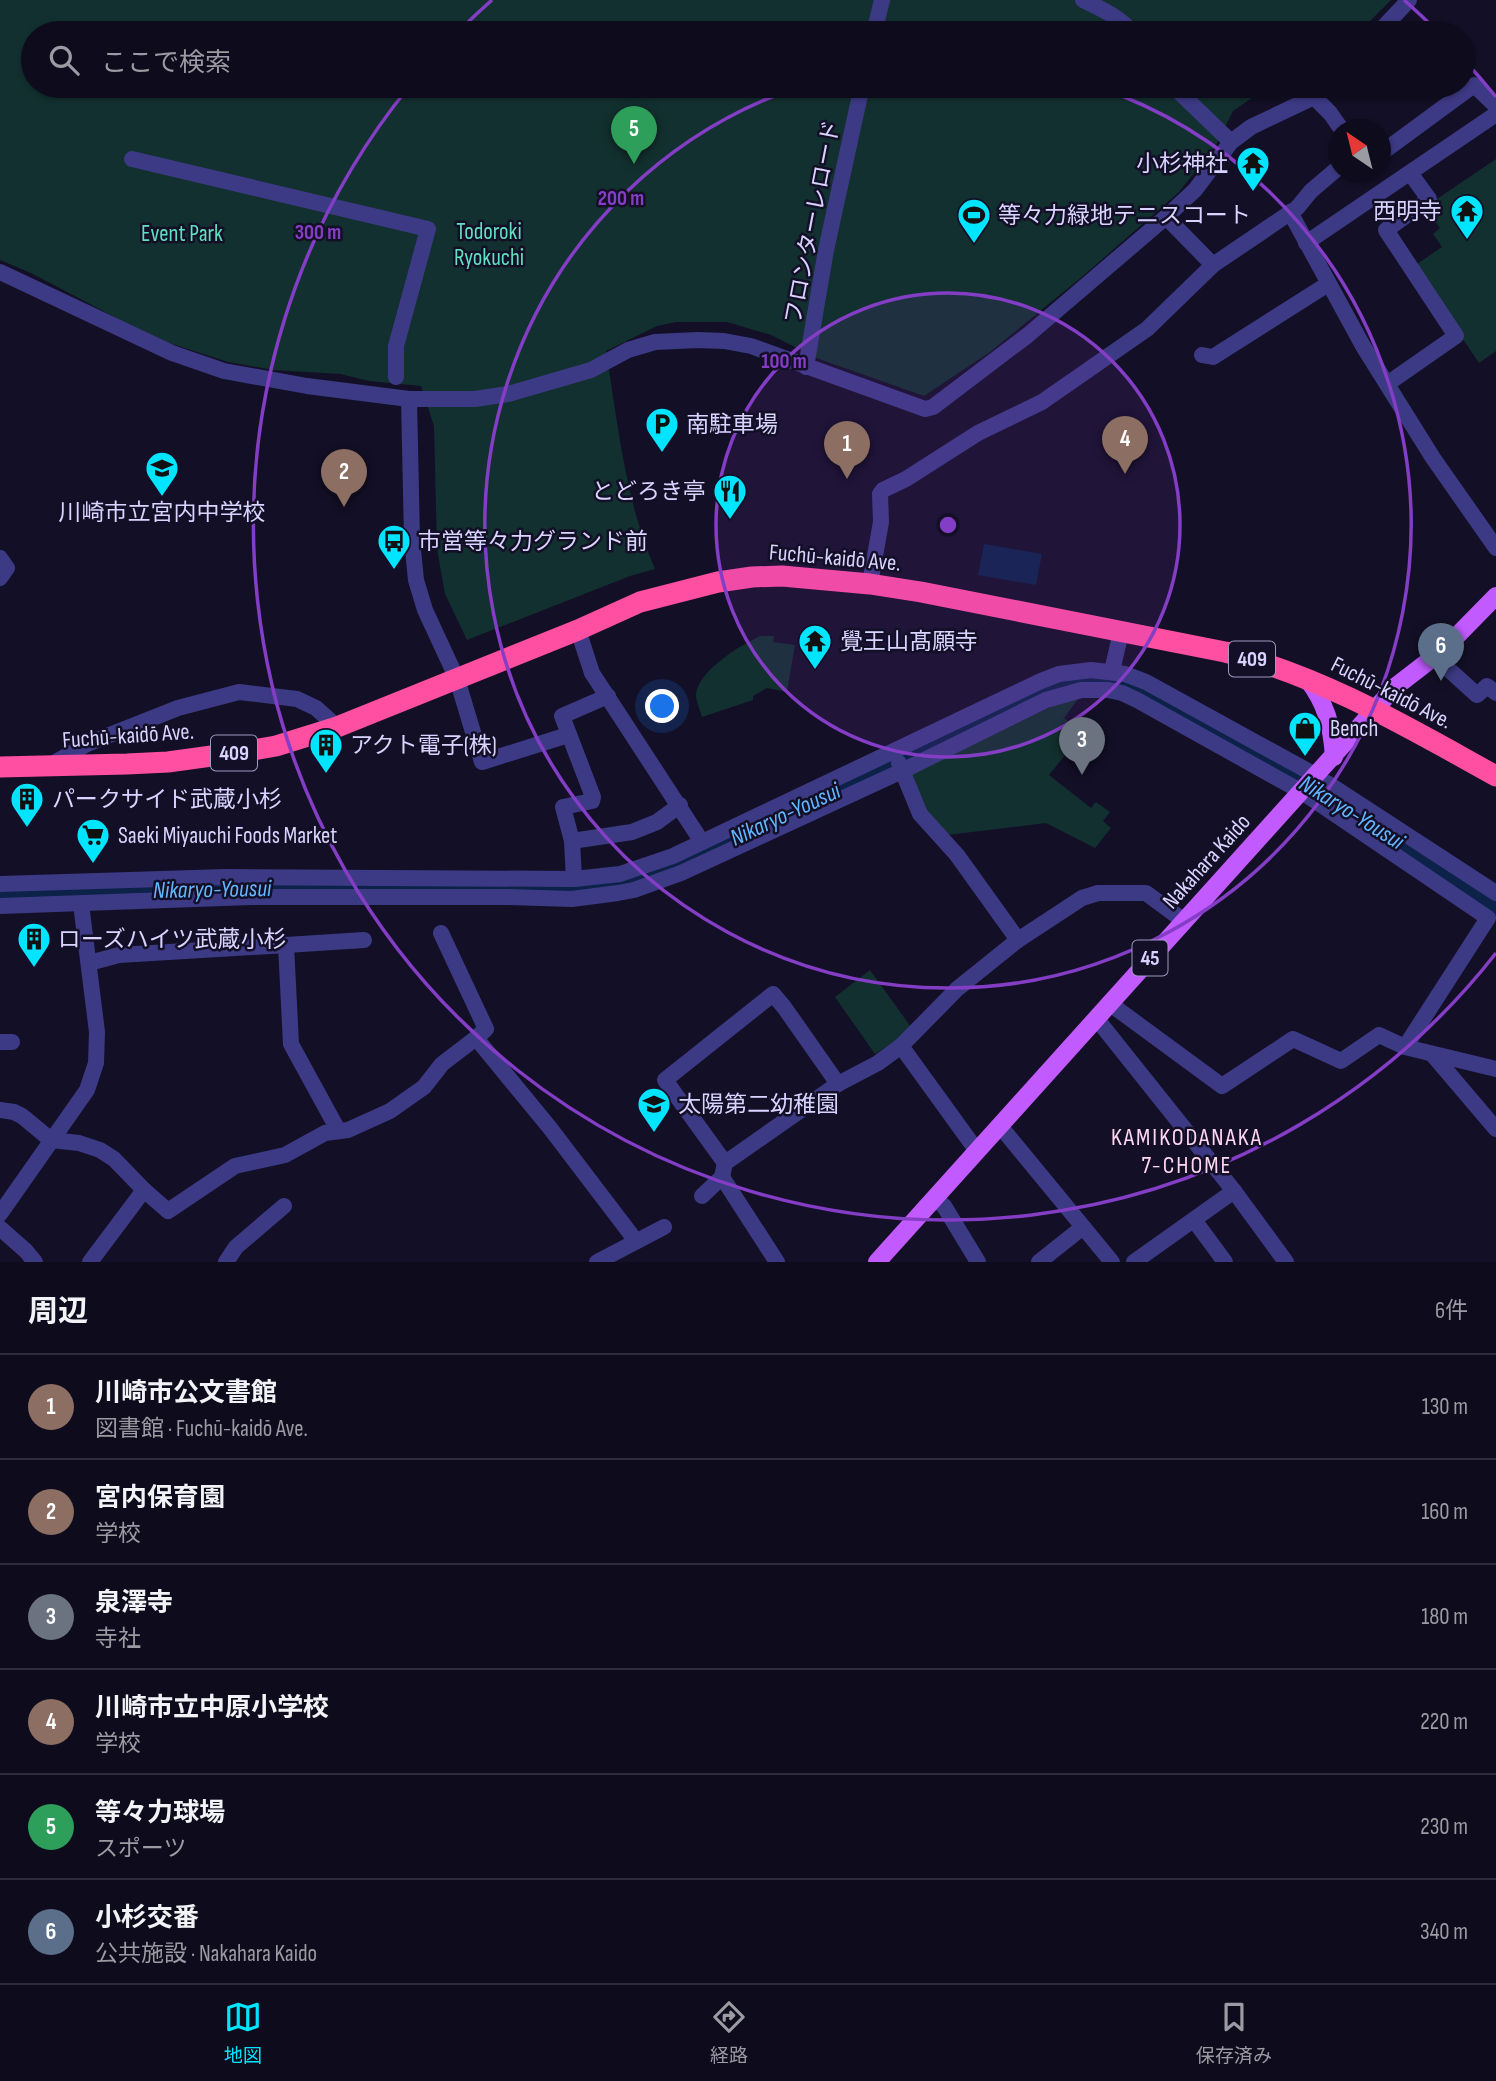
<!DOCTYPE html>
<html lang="ja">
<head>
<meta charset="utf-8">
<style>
  :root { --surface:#0e0b1c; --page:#1c1929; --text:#f1f3f6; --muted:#9b9ba3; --line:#2e2b3b; --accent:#00e5ff }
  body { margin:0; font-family:"Sofia Sans Condensed","Noto Sans JP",sans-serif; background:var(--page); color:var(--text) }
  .compass { position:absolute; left:1328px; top:119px; width:63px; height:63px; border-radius:50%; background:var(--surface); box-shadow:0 2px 5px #0004; rotate:325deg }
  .you { position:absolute; left:663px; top:707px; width:24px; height:24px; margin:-18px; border:5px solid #fff; border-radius:50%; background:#1a73e8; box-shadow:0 0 0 10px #1a73e833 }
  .badge { display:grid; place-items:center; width:46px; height:46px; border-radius:50%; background:var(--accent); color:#fff; font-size:23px; font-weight:700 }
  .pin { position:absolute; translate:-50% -58px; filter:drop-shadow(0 2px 4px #0008) }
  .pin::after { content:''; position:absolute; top:37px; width:24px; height:21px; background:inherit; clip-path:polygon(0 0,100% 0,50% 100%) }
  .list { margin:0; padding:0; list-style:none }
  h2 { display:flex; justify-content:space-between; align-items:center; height:91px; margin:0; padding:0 28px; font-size:30px }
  h2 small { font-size:23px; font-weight:400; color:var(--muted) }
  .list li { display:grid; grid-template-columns:46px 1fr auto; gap:21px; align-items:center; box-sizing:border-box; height:105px; padding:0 28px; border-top:2px solid var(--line) }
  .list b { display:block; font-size:26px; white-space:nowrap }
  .list p { margin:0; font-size:23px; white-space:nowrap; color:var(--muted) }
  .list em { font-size:23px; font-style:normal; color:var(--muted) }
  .icon { flex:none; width:38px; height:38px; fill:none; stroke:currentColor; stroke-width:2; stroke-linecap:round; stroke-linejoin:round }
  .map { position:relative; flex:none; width:1496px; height:1262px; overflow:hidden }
  .search { position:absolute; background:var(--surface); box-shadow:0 2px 5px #0004; left:21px; right:21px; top:21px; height:77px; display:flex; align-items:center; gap:18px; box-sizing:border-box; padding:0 24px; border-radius:38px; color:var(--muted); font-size:26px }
  .sheet { height:721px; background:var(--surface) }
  nav { display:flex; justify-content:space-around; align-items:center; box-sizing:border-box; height:98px; border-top:2px solid var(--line); background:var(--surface); font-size:19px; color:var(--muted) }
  nav a { display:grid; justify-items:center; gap:4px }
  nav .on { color:var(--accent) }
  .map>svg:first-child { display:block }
  .green { fill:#12302f }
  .water { fill:#0c2248 }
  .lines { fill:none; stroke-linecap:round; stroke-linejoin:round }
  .river { stroke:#0c2248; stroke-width:28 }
  .minor { stroke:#3d3a85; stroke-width:16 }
  .major { stroke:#c25bff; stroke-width:18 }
  .highway { stroke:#ff4fa3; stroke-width:21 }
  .ring { fill:none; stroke:#843dc5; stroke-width:3.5 }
  .labels { text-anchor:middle; stroke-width:5; stroke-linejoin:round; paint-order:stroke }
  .shield { fill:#130f26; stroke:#9e99be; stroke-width:2 }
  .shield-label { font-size:21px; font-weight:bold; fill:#d9d4ff }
  .poi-label { font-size:23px; fill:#d9d4ff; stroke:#130f26; text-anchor:start }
  .street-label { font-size:23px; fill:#d9d4ff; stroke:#130f26 }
  .park-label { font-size:23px; fill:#5fe0c0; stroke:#130f26 }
  .water-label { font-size:24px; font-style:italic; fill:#62b6ff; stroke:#130f26 }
  .neighbourhood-label { font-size:24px; letter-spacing:2px; fill:#ffd6f0; stroke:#130f26 }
  .centre { fill:#843dc5; stroke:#130f26; stroke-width:3.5 }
  .ring-label { font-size:21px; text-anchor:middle; font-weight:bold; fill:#843dc5; stroke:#130f26; stroke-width:5; stroke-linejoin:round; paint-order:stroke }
</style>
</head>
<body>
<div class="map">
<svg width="1496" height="1262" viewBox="0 0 1496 1262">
  <rect width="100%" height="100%" fill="#130f26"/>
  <g class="green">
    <path d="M0,0H1391L1358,33H33V86H1269L1233,111L1215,147L1178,193L1083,276L990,352L924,396L819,359L771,335L727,322H676L657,326L606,351C618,424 625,500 655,569L630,576L467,640L445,594L437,549L434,426L421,386L369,381L340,374L273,370L228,362L169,343L122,321L31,273L0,260Z"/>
    <path d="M1496,159V351L1479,363L1414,266L1442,247L1433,234L1440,228L1425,207Z"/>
    <path d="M760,636H774L773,642L795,645L787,692L767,688L753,696V700L702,717C700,710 696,701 696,695C697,671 741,645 760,636Z"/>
    <path d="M1078,699L1064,718L1083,733L1049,775L1091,808L1096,802L1110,812L1103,821L1111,828L1095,848L1046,823L947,835L926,813L910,777L912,773L1057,704Z"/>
    <path d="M870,970L911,1027L897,1040L875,1054L835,997Z"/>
  </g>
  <path class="water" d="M984,544L1042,554L1036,585L978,575Z"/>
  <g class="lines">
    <path class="river" d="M0,896L245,887L578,889L633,881L708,851L1049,688C1070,682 1090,677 1112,682C1150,690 1185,714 1218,733C1255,754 1294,773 1330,796C1384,833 1437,874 1496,904"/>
    <g class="minor">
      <path d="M1083,0C1100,8 1121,18 1133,33"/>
      <path d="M874,33L882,0"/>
      <path d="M1378,33L1409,0"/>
      <path d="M1173,86L1231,142"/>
      <path d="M1314,97L1330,113L1342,130"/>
      <path d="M1380,154L1474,85L1496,106"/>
      <path d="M132,159L428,229L396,346V377"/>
      <path d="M1290,212L1363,346L1433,458L1496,548"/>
      <path d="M1166,217L1213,265"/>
      <path d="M1306,243L1496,114"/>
      <path d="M0,272L172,353L224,371L307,386L409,399H475L508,394L591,370L628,350L655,342L698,340L724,341L751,346L925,409L933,407L1028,335L1166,217L1195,190L1231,142L1251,127L1314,97L1326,86"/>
      <path d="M1202,355L1213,357L1328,284"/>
      <path d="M806,367L826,250L862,86"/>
      <path d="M1387,384L1456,336L1386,230L1429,199L1410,173"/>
      <path d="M409,399L412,540L416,580L425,610L457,679L482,762L568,735"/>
      <path d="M0,558L7,568L0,578"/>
      <path d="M870,584L881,522L880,494L883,490L906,479L978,433L1042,402L1147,329L1213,265L1297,208L1311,191L1338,168"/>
      <path d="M578,630L592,673L702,842"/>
      <path d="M1435,657L1477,695L1487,686L1496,693"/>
      <path d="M1112,671L1121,632"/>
      <path d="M899,763L920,814L957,855L1018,940"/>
      <path d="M49,766L87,744L178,708L239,692L297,699L316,708L337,727"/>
      <path d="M1327,783L1496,893"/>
      <path d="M572,841L632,832L657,822L680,805"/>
      <path d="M574,879L572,841L563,807L592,801L593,797L562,716L608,696"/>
      <path d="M0,884L226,877L574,879L620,874L673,856L1041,681L1059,674L1091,670L1125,674L1146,682L1317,776"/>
      <path d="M0,906L251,897H508L572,899L618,893L634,890L681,873L902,771L1046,700L1081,690H1108L1122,693L1137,700L1302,792L1488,918L1405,1047"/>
      <path d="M441,933L486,1029L476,1038L550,1128L636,1241"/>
      <path d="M286,945L364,940"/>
      <path d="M89,963L119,955L286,945L291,1044L338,1130"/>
      <path d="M1109,1003L1222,1086L1293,1039L1341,1061L1379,1035L1405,1047L1496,1069"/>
      <path d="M1096,1018L1234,1191L1286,1262"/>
      <path d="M0,1042H12"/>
      <path d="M901,1046L977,1151"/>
      <path d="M1433,1055L1496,1129"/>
      <path d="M0,1110L14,1112L22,1116L51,1140L79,1143L100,1150L114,1159L144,1190L168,1211L235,1166L285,1155L325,1133L348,1130L390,1111L424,1087L442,1064L476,1038"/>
      <path d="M1000,1126L1112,1262"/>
      <path d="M725,1163L665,1080L773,994L784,1007L838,1084"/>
      <path d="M722,1177L777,1262"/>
      <path d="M702,1196L722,1177L725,1163L838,1084L878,1063L901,1046L957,989L1018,940L1082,898L1098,893H1146L1184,921"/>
      <path d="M934,1198L944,1206L978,1262"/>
      <path d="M0,1214L87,1090L96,1063L97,1032L81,904"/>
      <path d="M1194,1220L1225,1262"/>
      <path d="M0,1228L26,1251L35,1262"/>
      <path d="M90,1262L144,1190"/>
      <path d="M226,1262L236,1247L284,1206"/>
      <path d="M597,1262L664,1227"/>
      <path d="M1039,1262L1083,1227"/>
      <path d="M1134,1262L1234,1191"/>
    </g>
    <g class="major">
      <path d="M1307,679C1326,703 1332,726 1334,757"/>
      <path d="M877,1262L1395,687L1443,650L1496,596"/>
    </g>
    <path class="highway" d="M0,767L127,764L168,762L248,751L276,746L337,727L578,630L640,602L718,582L752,577L782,576L870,584L921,592L1225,652C1322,676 1409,728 1496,776"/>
  </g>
  <circle cx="948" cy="525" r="232" fill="#843dc5" fill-opacity=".12"/>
  <g class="ring">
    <circle cx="948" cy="525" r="232"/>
    <path d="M1095 86A463 463 0 1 1 801 86"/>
    <path d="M1496 953A695 695 0 1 1 408 88M461 29A695 695 0 0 1 492 0M1404 0A695 695 0 0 1 1435 29M1464 60A695 695 0 0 1 1496 97"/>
  </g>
  <defs>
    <symbol id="temple-pin" viewBox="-11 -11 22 30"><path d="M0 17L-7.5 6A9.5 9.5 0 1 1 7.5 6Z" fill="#00e5ff" stroke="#130f26"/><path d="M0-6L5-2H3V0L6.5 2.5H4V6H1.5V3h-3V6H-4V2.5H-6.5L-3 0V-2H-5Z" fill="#111"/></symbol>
    <symbol id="stadium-pin" viewBox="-11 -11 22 30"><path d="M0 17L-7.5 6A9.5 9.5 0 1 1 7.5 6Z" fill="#00e5ff" stroke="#130f26"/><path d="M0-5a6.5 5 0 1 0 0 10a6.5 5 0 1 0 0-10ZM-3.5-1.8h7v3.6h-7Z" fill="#111"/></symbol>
    <symbol id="parking-pin" viewBox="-11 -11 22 30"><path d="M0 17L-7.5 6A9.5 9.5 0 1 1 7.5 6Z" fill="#00e5ff" stroke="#130f26"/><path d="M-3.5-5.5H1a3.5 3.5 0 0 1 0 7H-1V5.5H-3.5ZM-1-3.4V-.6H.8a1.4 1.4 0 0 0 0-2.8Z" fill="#111"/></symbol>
    <symbol id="school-pin" viewBox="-11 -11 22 30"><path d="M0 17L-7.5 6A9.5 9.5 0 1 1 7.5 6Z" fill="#00e5ff" stroke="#130f26"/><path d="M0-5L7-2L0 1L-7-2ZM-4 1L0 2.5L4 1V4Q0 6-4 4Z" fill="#111"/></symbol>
    <symbol id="restaurant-pin" viewBox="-11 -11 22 30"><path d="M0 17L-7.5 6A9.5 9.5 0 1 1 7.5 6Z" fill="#00e5ff" stroke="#130f26"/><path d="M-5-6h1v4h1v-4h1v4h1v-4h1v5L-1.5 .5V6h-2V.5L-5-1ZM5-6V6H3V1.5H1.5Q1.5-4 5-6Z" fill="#111"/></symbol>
    <symbol id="bus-pin" viewBox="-11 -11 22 30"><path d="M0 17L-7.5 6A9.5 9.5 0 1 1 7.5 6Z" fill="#00e5ff" stroke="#130f26"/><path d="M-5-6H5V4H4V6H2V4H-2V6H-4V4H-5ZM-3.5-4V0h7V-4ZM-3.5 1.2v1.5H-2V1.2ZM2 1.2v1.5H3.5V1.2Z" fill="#111"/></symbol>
    <symbol id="shop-pin" viewBox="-11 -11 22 30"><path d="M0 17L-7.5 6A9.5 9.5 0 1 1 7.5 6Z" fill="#00e5ff" stroke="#130f26"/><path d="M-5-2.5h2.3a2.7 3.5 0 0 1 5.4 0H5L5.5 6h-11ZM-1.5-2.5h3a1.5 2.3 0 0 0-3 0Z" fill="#111"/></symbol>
    <symbol id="building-pin" viewBox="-11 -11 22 30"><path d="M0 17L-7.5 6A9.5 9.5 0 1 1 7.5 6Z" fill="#00e5ff" stroke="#130f26"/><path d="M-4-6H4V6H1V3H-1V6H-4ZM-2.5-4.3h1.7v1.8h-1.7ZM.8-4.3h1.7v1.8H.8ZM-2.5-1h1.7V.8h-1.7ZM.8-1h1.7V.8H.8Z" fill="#111"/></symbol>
    <symbol id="supermarket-pin" viewBox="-11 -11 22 30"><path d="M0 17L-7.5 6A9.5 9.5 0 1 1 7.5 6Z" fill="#00e5ff" stroke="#130f26"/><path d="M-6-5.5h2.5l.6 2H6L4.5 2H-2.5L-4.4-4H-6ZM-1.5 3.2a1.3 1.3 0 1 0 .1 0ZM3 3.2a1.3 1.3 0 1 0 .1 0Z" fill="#111"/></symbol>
  </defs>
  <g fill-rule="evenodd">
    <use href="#temple-pin" x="1234" y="144" width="38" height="52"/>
    <use href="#temple-pin" x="1448" y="192" width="38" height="52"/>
    <use href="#stadium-pin" x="955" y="196" width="38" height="52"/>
    <use href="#parking-pin" x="643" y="405" width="38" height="52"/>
    <use href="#school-pin" x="143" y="449" width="38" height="52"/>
    <use href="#restaurant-pin" x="711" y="472" width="38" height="52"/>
    <use href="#bus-pin" x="375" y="522" width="38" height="52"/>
    <use href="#temple-pin" x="796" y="622" width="38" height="52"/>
    <use href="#shop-pin" x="1286" y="709" width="38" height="52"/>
    <use href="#building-pin" x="307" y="726" width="38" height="52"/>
    <use href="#building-pin" x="8" y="780" width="38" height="52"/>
    <use href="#supermarket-pin" x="74" y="816" width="38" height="52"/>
    <use href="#building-pin" x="15" y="920" width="38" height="52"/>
    <use href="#school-pin" x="635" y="1085" width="38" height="52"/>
  </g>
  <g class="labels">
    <g class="shield">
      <rect x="1229" y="641.5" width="46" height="35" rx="5"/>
      <rect x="211" y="735.5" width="46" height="35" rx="5"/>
      <rect x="1132.5" y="940.5" width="35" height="35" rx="5"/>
    </g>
    <g class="shield-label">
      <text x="1252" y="666">409</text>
      <text x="234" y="760">409</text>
      <text x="1150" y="965">45</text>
    </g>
    <g class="poi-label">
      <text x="1228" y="171" text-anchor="end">小杉神社</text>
      <text x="1442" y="219" text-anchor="end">西明寺</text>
      <text x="998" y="223">等々力緑地テニスコート</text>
      <text x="686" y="432">南駐車場</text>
      <text x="706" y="499" text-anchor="end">とどろき亭</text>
      <text x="162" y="520" text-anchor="middle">川崎市立宮内中学校</text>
      <text x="418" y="549">市営等々力グランド前</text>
      <text x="840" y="649">覺王山髙願寺</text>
      <text x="1330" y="736">Bench</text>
      <text x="350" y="753">アクト電子(株)</text>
      <text x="52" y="807">パークサイド武蔵小杉</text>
      <text x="118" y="843">Saeki Miyauchi Foods Market</text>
      <text x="58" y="947">ローズハイツ武蔵小杉</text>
      <text x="678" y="1112">太陽第二幼稚園</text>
    </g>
    <g class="street-label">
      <text transform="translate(812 222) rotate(-79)" y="8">フロンターレロード</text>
      <text transform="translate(835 557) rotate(5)" y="8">Fuchū-kaidō Ave.</text>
      <text transform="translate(1392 692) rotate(27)" y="8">Fuchū-kaidō Ave.</text>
      <text transform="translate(128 735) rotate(-4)" y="8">Fuchū-kaidō Ave.</text>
      <text transform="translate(1206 861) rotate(-48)" y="8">Nakahara Kaido</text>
    </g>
    <g class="park-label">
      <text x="489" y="239">Todoroki<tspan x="489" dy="26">Ryokuchi</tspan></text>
      <text x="182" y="241">Event Park</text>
    </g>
    <g class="water-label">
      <text transform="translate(1352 812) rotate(32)" y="8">Nikaryo-Yousui</text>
      <text transform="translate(785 814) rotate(-25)" y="8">Nikaryo-Yousui</text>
      <text transform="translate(212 889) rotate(-1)" y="8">Nikaryo-Yousui</text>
    </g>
    <g class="neighbourhood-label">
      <text x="1187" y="1145">KAMIKODANAKA<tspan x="1187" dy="28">7-CHOME</tspan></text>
    </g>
  </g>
  <circle cx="948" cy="525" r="10" class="centre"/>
  <g class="ring-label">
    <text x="621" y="205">200 m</text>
    <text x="318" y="239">300 m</text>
    <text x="784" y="368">100 m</text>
  </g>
</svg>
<svg class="compass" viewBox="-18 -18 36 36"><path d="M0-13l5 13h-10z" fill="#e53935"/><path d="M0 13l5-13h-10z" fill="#9b9ba3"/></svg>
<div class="you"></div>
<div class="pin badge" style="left:847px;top:479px;background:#8d6e63">1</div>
<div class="pin badge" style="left:344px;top:507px;background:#8d6e63">2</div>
<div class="pin badge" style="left:1082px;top:775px;background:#6b7280">3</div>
<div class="pin badge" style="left:1125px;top:474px;background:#8d6e63">4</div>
<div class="pin badge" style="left:634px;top:164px;background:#2e9e5b">5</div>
<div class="pin badge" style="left:1441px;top:681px;background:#5c6f8a">6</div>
<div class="search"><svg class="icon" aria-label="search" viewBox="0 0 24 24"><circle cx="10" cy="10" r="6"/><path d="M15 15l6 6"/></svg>ここで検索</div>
</div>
<section class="sheet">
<h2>周辺<small>6件</small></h2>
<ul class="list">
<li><span class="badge" style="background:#8d6e63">1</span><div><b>川崎市公文書館</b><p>図書館 · Fuchū-kaidō Ave.</p></div><em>130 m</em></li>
<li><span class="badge" style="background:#8d6e63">2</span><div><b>宮内保育園</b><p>学校</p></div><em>160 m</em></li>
<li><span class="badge" style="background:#6b7280">3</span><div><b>泉澤寺</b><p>寺社</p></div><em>180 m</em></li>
<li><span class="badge" style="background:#8d6e63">4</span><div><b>川崎市立中原小学校</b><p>学校</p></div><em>220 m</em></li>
<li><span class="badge" style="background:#2e9e5b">5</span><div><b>等々力球場</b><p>スポーツ</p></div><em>230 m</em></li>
<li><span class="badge" style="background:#5c6f8a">6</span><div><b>小杉交番</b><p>公共施設 · Nakahara Kaido</p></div><em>340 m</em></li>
</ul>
</section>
<nav>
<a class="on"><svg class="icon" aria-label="map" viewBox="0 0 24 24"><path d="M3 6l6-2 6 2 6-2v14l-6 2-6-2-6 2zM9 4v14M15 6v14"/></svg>地図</a>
<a><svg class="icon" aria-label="directions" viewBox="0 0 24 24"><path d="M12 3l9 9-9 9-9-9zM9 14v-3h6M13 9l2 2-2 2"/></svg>経路</a>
<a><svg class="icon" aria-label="saved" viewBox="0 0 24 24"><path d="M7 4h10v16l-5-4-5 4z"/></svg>保存済み</a>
</nav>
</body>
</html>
